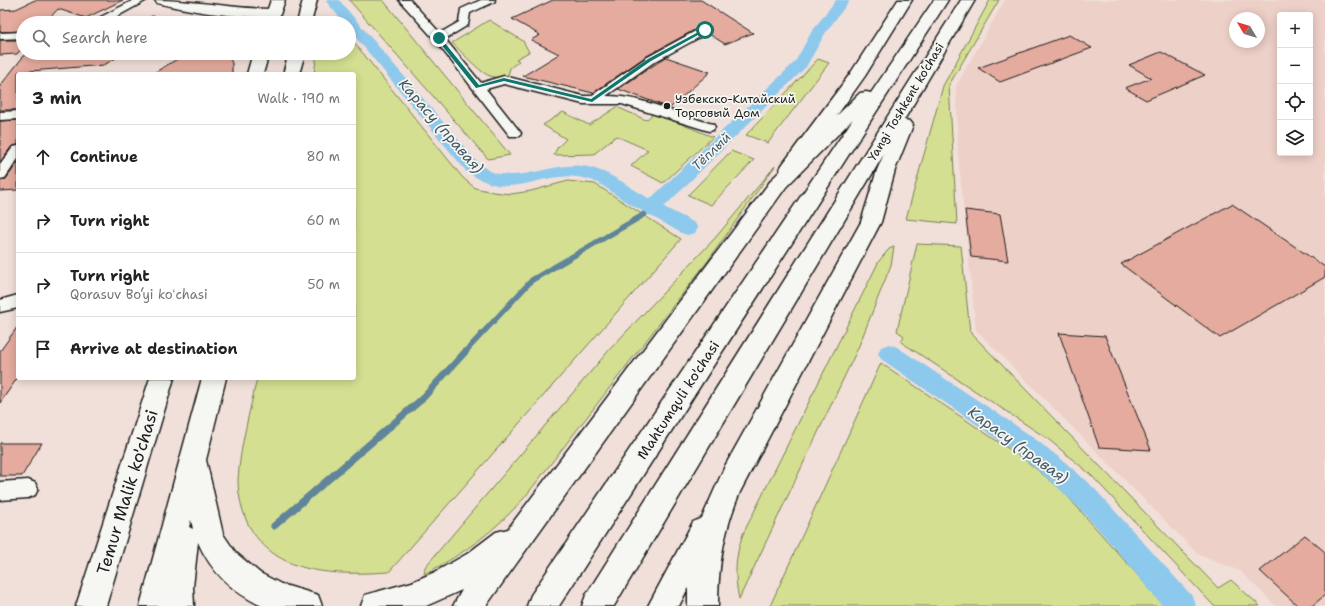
<!DOCTYPE html>
<html lang="en">
<head>
<meta charset="utf-8">
<style>
  :root { --surface:#fff; --page:#f6f6f6; --text:#222; --muted:#767676; --line:#e0e0e0 }
  body { margin:0; font-family:"Shantell Sans",sans-serif; background:var(--page); color:var(--text) }
  .controls { position:absolute; right:12px; top:12px; display:grid; overflow:hidden; border-radius:4px; box-shadow:0 2px 10px #0003 }
  .controls button { width:36px; height:36px; display:grid; place-items:center; padding:0; border:0; border-bottom:1px solid var(--line); background:var(--surface); color:var(--text); font:20px sans-serif }
  .compass { position:absolute; left:1229px; top:12px; width:36px; height:36px; border-radius:50%; background:var(--surface); box-shadow:0 2px 10px #0003; rotate:308deg }
  .stop { position:absolute; width:12px; height:12px; margin:-9px; border:3px solid #0f766e; border-radius:50%; background:#fff }
  .stop.end { background:#0f766e; border-color:#fff; box-shadow:0 1px 4px #0008 }
  .list { margin:0; padding:0; list-style:none }
  h2 { display:flex; justify-content:space-between; align-items:center; height:52px; margin:0; padding:0 16px; font-size:17px }
  h2 small { font-size:13px; font-weight:400; color:var(--muted) }
  .list li { display:grid; grid-template-columns:26px 1fr auto; gap:12px; align-items:center; box-sizing:border-box; height:64px; padding:0 16px; border-top:1px solid var(--line) }
  .list b { display:block; font-size:15px; white-space:nowrap }
  .list p { margin:0; font-size:13px; white-space:nowrap; color:var(--muted) }
  .list em { font-size:13px; font-style:normal; color:var(--muted) }
  .icon { flex:none; width:22px; height:22px; fill:none; stroke:currentColor; stroke-width:2; stroke-linecap:round; stroke-linejoin:round }
  .map { position:relative; flex:none; width:1325px; height:606px; overflow:hidden }
  .search { position:absolute; background:var(--surface); box-shadow:0 2px 10px #0003; left:16px; top:16px; width:340px; height:44px; display:flex; align-items:center; gap:10px; box-sizing:border-box; padding:0 14px; border-radius:22px; color:var(--muted); font-size:15px }
  .panel { position:absolute; background:var(--surface); box-shadow:0 2px 10px #0003; left:16px; top:72px; width:340px; height:308px; border-radius:4px }
  .map>svg:first-child { display:block }
  .built { fill:#edd0c7; fill-rule:evenodd }
  .green { fill:#d4df91; stroke:#787e56 }
  .lines { fill:none; stroke-linecap:round; stroke-linejoin:round }
  .stream-far1 { stroke:#608499; stroke-width:5.5 }
  .stream { stroke:#608499; stroke-width:7 }
  .canal { fill:#8dc9ed; fill-rule:evenodd }
  .building { fill:#e4ab9e; stroke:#1c1c1c }
  .street-casing { stroke:#1c1c1c; stroke-width:3 }
  .secondary-casing { stroke:#1c1c1c; stroke-width:3 }
  .highway-casing { stroke:#1c1c1c; stroke-width:3 }
  .street { fill:#f6f6f2; fill-rule:evenodd }
  .secondary { fill:#f6f6f2; fill-rule:evenodd }
  .highway { fill:#f6f6f2; fill-rule:evenodd }
  .route { fill:#0f766e }
  .poi-dot { fill:#1c1c1c; stroke:#f6f6f2; stroke-width:1.5 }
  .labels { text-anchor:middle; stroke-width:3.5; stroke-linejoin:round; paint-order:stroke }
  .far-poi-label { font-size:12px; fill:#1c1c1c; stroke:#f6f6f2; text-anchor:start }
  .far-street-label { font-size:12px; fill:#1c1c1c; stroke:#f6f6f2 }
  .far-water-label { font-size:13px; font-style:italic; fill:#445965; stroke:#f6f6f2 }
  .street-label { font-size:14px; fill:#1c1c1c; stroke:#f6f6f2 }
  .water-label { font-size:15px; font-style:italic; fill:#445965; stroke:#f6f6f2 }
  .near-street-label { font-size:17px; fill:#1c1c1c; stroke:#f6f6f2 }
</style>
</head>
<body>
<div class="map">
<svg width="1325" height="606" viewBox="0 0 1325 606">
  <rect width="100%" height="100%" fill="#f1e0d9"/>
  <filter id="ink" filterUnits="userSpaceOnUse"><feTurbulence type="fractalNoise" baseFrequency=".025" numOctaves="2"/><feDisplacementMap in="SourceGraphic" scale="8" xChannelSelector="R" yChannelSelector="G"/><feConvolveMatrix kernelMatrix="1 2 1 2 8 2 1 2 1" color-interpolation-filters="sRGB"/></filter>
  <g filter="url(#ink)">
    <path class="built" d="M1005,0H1325V606H1276L1240,571L1199,555L976,330L958,154L956,86ZM1280,15H1310V153H1280ZM1235,18H1259V42H1235Z"/>
    <g class="green">
      <path d="M349,0H383L510,155L488,159Z"/>
      <path d="M990,0H999L949,85L957,224L906,219L943,86Z"/>
      <path d="M489,20L523,41L529,52L516,59L519,61L510,68L508,75C502,77 496,78 490,76C480,73 460,50 452,43Z"/>
      <path d="M349,36L463,178L475,188L493,192L511,194L531,191L568,181L595,184L681,239L389,572C337,575 276,577 248,524C242,511 238,495 238,480C240,446 250,411 257,378H354V74H314L317,53H349Z"/>
      <path d="M818,59L829,63L768,143L746,135Z"/>
      <path d="M617,107L646,120L654,113L713,137L663,183L631,166L648,150L616,136L594,154L554,155L557,148L566,139L543,125L563,112L589,125Z"/>
      <path d="M731,151L754,160L711,205L688,195Z"/>
      <path d="M775,166L707,262L525,497C496,530 463,555 424,574L425,567L610,349L716,237Z"/>
      <path d="M917,244L961,246L970,332L1218,588L1231,580L1260,606H1214L1090,474L1048,439L901,342L904,336L897,331Z"/>
      <path d="M894,247L891,265L858,348L739,599C734,576 735,556 743,534L879,261L889,249Z"/>
      <path d="M881,363L1024,459L1062,490L1165,606H770Z"/>
    </g>
    <g class="lines">
      <path class="stream-far1" d="M465,352L532,280L640,217L652,208"/>
      <path class="stream" d="M274,526L422,399L466,351"/>
      <g class="canal">
        <path d="M325,0H339L478,163C485,168 492,173 500,174C527,179 554,163 582,166C607,169 629,187 650,199L795,62L812,31L836,0H850L826,32L806,67L664,207L695,223L698,228L695,233L688,235L681,233C662,222 642,211 623,200C611,192 598,180 583,178C536,169 515,205 466,171L349,29V23H344Z"/>
        <path d="M889,344L897,347L1030,435L1065,462L1095,489L1192,596L1196,606H1163C1126,563 1091,515 1047,478C995,434 937,398 881,359L878,353L881,347Z"/>
      </g>
    </g>
    <g class="building">
      <path d="M35,0H123L86,18L58,9L45,23H23V31L0,32V10L16,9Z"/>
      <path d="M553,0H701L753,33L725,44L709,34L711,31L710,27H700L645,57L593,93L523,76L559,54L531,40L540,35L512,19Z"/>
      <path d="M152,16L180,23H139Z"/>
      <path d="M1069,35L1092,48L1000,82L978,68Z"/>
      <path d="M0,40H23V47L17,54L0,55Z"/>
      <path d="M1161,52L1205,75L1146,100L1125,88L1151,78L1129,65Z"/>
      <path d="M26,53H124L104,65L18,72V110H0V86Z"/>
      <path d="M179,53H227L232,63V74H152L184,55Z"/>
      <path d="M666,57L710,72L670,108L618,89Z"/>
      <path d="M18,120V145L12,146L0,162V121Z"/>
      <path d="M18,162V190L0,191V180L6,179Z"/>
      <path d="M1232,204L1325,267V277L1220,338L1121,264Z"/>
      <path d="M965,210L1000,214L1008,261L971,257Z"/>
      <path d="M18,326V377L0,403V351Z"/>
      <path d="M1059,333L1105,336L1151,450L1099,447Z"/>
      <path d="M0,443H42L22,476H0Z"/>
      <path d="M1305,535L1325,552V595L1312,606H1298L1260,571Z"/>
    </g>
    <g class="lines">
      <defs>
        <g id="street">
          <path d="M134,0H147L105,23H92L93,21Z"/>
          <path d="M399,0H410L440,33L459,22L461,9L481,0H495L494,2L470,13L468,25L445,39L481,83L504,76L583,96H591L646,58L701,28H709L710,30L709,32L654,62L606,96C644,96 678,115 713,124L715,127L713,130L709,131L622,104H583L504,84L486,89L521,133L520,136H510L435,40Z"/>
          <path d="M23,32V38L0,39V33Z"/>
          <path d="M18,111V119L0,120V112Z"/>
          <path d="M18,146V159L5,178L0,179V165L13,147Z"/>
          <path d="M18,295V308L0,312V300Z"/>
          <path d="M28,480L35,483L38,489L35,495L28,498L0,500V482Z"/>
        </g>
        <g id="secondary">
          <path d="M155,0C195,0 233,9 273,9L278,10L280,13L278,16L273,17C234,18 195,12 157,3Z"/>
          <path d="M898,0H912L865,76L796,173L789,175L782,173L780,169L782,165L850,74Z"/>
        </g>
        <g id="highway">
          <path d="M271,0H285L277,23H263Z"/>
          <path d="M303,0H317L311,23H297Z"/>
          <path d="M934,0H948L559,606H527L531,595L853,119L786,187L486,606H453L462,590L426,606H361L365,595L412,582L435,572L467,554L496,532L508,529L772,179L860,93L866,92L871,93Z"/>
          <path d="M961,0H975L904,120L910,121L913,125L895,170L881,222L740,492C724,531 718,564 718,606H688V588L679,606H648L693,522L702,518L725,466L861,222L877,170L884,154L614,606H582L586,595Z"/>
          <path d="M253,53H269L263,74H247Z"/>
          <path d="M289,53H305L299,74H283Z"/>
          <path d="M150,378H174L106,606H76Z"/>
          <path d="M202,378H226L206,460L223,534L236,553L260,573L281,584L318,595L322,606H262C232,592 211,572 198,542L193,587L194,606H140ZM191,520L193,529L189,527Z"/>
        </g>
      </defs>
      <use href="#street" class="street-casing"/>
      <use href="#secondary" class="secondary-casing"/>
      <use href="#highway" class="highway-casing"/>
      <use href="#street" class="street"/>
      <use href="#secondary" class="secondary"/>
      <use href="#highway" class="highway"/>
    </g>
  </g>
  <path class="route" d="M704,29L707,30L651,61L592,102L504,81L476,88L436,38L440,37L479,85L504,78L591,99L648,59Z"/>
  <circle class="poi-dot" cx="667" cy="106" r="4"/>
  <g class="labels">
    <g class="far-poi-label">
      <text x="675" y="103">Узбекско-Китайский<tspan x="675" dy="14">Торговый Дом</tspan></text>
    </g>
    <g class="far-street-label">
      <text transform="translate(906 102) rotate(-59)" y="4">Yangi Toshkent ko‘chasi</text>
    </g>
    <g class="far-water-label">
      <text transform="translate(711 151) rotate(-44)" y="5">Тёплый</text>
    </g>
    <g class="street-label">
      <text transform="translate(678 400) rotate(-57)" y="5">Mahtumquli ko'chasi</text>
    </g>
    <g class="water-label">
      <text transform="translate(441 126) rotate(49)" y="5">Карасу (правая)</text>
      <text transform="translate(1018 445) rotate(36)" y="5">Карасу (правая)</text>
    </g>
    <g class="near-street-label">
      <text transform="translate(127 492) rotate(-73)" y="6">Temur Malik ko'chasi</text>
    </g>
  </g>
</svg>
<div class="controls">
<button>+</button>
<button>−</button>
<button><svg class="icon" aria-label="locate" viewBox="0 0 24 24"><circle cx="12" cy="12" r="6"/><path d="M12 2v4M12 18v4M2 12h4M18 12h4"/></svg></button>
<button><svg class="icon" aria-label="layers" viewBox="0 0 24 24"><path d="M12 4l9 5-9 5-9-5zM3 14l9 5 9-5"/></svg></button>
</div>
<svg class="compass" viewBox="-18 -18 36 36"><path d="M0-13l5 13h-10z" fill="#e53935"/><path d="M0 13l5-13h-10z" fill="#767676"/></svg>
<div class="stop" style="left:705px;top:30px"></div>
<div class="stop end" style="left:439px;top:38px"></div>
<div class="search"><svg class="icon" aria-label="search" viewBox="0 0 24 24"><circle cx="10" cy="10" r="6"/><path d="M15 15l6 6"/></svg>Search here</div>
<section class="panel">
<h2>3 min<small>Walk · 190 m</small></h2>
<ul class="list">
<li><svg class="icon" aria-label="ahead" viewBox="0 0 24 24"><path d="M12 20V5M6 11l6-6 6 6"/></svg><div><b>Continue</b></div><em>80 m</em></li>
<li><svg class="icon" aria-label="right" viewBox="0 0 24 24"><path d="M7 20v-9h11M14 6l5 5-5 5"/></svg><div><b>Turn right</b></div><em>60 m</em></li>
<li><svg class="icon" aria-label="right" viewBox="0 0 24 24"><path d="M7 20v-9h11M14 6l5 5-5 5"/></svg><div><b>Turn right</b><p>Qorasuv Bo‘yi koʻchasi</p></div><em>50 m</em></li>
<li><svg class="icon" aria-label="arrive" viewBox="0 0 24 24"><path d="M6 21V4h12l-3 4 3 4H6"/></svg><div><b>Arrive at destination</b></div></li>
</ul>
</section>
</div>
</body>
</html>
